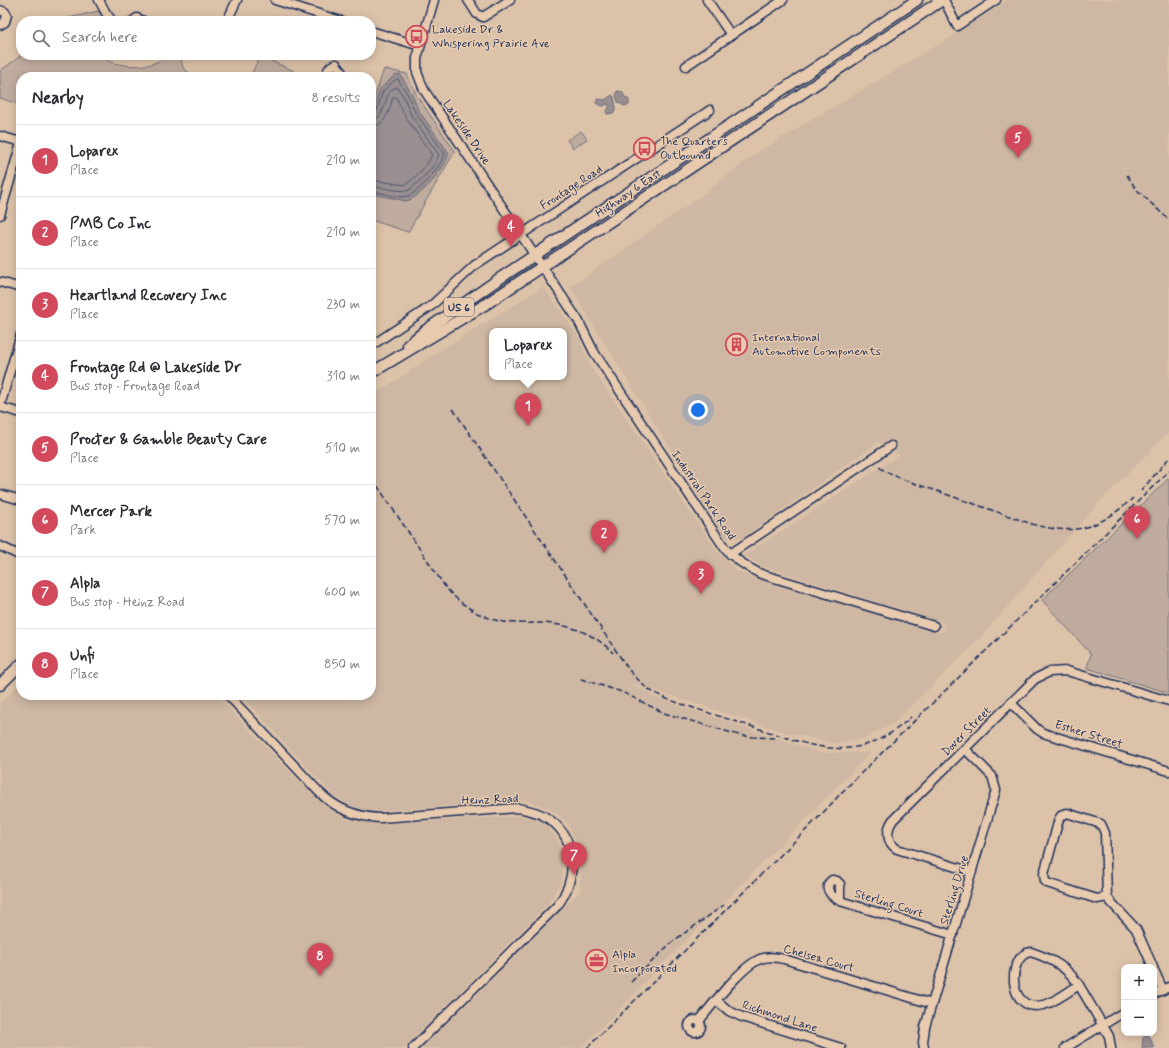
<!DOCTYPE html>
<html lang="en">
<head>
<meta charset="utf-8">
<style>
  :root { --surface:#fff; --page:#f7f7f7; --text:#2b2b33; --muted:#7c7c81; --line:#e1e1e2; --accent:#d1495b }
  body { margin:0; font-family:Mynerve,sans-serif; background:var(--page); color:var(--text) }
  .controls { position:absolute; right:12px; bottom:12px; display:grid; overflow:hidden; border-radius:8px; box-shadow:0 2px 10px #0003 }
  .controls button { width:36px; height:36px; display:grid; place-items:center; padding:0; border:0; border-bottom:1px solid var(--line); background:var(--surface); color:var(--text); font:20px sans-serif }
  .you { position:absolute; left:698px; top:410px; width:14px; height:14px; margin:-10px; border:3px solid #fff; border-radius:50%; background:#1a73e8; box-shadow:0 0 0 6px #1a73e833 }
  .badge { display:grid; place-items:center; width:26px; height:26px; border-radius:50%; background:var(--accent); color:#fff; font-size:13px; font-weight:700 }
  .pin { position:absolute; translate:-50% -33px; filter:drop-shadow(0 1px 2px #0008) }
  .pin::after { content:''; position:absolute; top:21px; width:14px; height:12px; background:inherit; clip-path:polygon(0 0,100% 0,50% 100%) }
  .popup { position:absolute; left:489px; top:328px; width:78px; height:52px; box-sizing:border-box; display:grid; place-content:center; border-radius:8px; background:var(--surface); filter:drop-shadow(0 1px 3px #0005); font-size:13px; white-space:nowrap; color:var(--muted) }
  .popup b { font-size:15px; color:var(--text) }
  .popup::after { content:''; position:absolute; left:50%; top:100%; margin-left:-8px; border:8px solid transparent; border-top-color:var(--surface) }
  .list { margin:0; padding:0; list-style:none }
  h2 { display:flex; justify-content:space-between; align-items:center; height:52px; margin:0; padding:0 16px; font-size:17px }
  h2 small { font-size:13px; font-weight:400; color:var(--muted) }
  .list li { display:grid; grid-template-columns:26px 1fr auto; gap:12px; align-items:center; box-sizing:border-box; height:72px; padding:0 16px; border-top:1px solid var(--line) }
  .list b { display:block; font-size:15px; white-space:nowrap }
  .list p { margin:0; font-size:13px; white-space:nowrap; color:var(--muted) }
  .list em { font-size:13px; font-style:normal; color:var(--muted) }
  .icon { flex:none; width:22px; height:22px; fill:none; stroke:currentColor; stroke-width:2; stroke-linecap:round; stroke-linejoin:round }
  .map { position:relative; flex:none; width:1169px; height:1048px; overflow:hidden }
  .search { position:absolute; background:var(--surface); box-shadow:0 2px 10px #0003; left:16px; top:16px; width:360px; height:44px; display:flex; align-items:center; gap:10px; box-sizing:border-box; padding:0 14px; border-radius:16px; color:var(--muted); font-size:15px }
  .panel { position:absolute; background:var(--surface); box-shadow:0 2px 10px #0003; left:16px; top:72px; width:360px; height:628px; border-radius:16px }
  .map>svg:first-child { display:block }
  .built { fill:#ceb7a3; fill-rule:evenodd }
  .green { fill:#bfac9e; stroke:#6d6e7e }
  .water { fill:#998f90; stroke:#67697c }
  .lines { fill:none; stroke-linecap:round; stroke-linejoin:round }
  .shore { stroke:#4d5572; stroke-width:1 }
  .minor-casing { stroke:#1b2f5e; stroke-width:11 }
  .major-casing { stroke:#1b2f5e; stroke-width:13 }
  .minor { stroke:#e8cbae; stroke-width:8 }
  .major { stroke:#e8cbae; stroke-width:10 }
  .rail { stroke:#1b2f5e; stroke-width:1.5; stroke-dasharray:6 3; stroke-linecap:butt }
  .labels { text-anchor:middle; stroke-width:3; stroke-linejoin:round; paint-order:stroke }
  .shield { fill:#e8cbae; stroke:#585e76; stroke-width:1 }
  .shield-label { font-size:11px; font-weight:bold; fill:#1b2f5e }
  .poi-label { font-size:12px; fill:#1b2f5e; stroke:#e8cbae; text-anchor:start }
  .street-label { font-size:12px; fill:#1b2f5e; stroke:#e8cbae }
</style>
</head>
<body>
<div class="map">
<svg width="1169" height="1048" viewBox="0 0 1169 1048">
  <rect width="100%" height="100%" fill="#dcc2a9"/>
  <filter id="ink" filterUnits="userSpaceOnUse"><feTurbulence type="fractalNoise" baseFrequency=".025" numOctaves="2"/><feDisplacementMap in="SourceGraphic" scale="8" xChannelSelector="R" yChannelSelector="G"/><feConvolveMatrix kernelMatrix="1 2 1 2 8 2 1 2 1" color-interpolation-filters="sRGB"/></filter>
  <g filter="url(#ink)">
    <g class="built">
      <path d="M1007,0H1169V432L1100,501L979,639L894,723L863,739L835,743L788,733L628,682L657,698L821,753L871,752L581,1048H422L504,968L580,891L582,855L567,822L550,809L526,800L378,811L359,810L335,797L241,695H371V397L438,352L543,287L577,334L590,366L716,550L737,571L759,579L938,632L947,630L943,623L760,565L745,555L900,455L878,442L742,538L725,537L570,287L708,191L756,153L951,37ZM492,331H564V377H492Z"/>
      <path d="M21,683V695H216L311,794L329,809L355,821L387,824L518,816L532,818L544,824L555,836L563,852L562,880L548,904L404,1048H0V703Z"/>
    </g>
    <g class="green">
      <path d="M98,11L106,21H56Z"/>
      <path d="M22,55H99C110,65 131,67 145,65C152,65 158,61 164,59L167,55H180L183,68L195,77H21V105L0,98V71Z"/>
      <path d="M260,56L294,71L298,77H244L252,73Z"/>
      <path d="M384,69L407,74L417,96L455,151L408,232L371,220V103L373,102Z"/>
      <path d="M581,131L587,139L573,148L567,140Z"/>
      <path d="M1169,478V693L1087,668L1091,654L1042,600Z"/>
    </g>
    <g class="water">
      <path d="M400,74L412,94L418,110L449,153C445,169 423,195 407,201L371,194V115L380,89L395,75Z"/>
      <path d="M617,91L622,92L625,97L629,100V105L624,106L618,102L616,95Z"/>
      <path d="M612,95L614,97L616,108L613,113L607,114L606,111L609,108V105L608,104L603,106L597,104L596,102L598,99L605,100Z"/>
      <path d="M1147,1033L1150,1037L1154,1048H1142L1143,1038Z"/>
    </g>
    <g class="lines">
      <g class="shore">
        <path d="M371,115L376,113L383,91L396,79H398L408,95L415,112L445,154C441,165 419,193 408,196C397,199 382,192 371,191"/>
        <path d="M371,120C389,119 381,91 397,87L404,97L411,115L439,155C433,170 420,181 408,191L395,190L371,186"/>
        <path d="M371,126C387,126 389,110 393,97H396L406,118L432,155C427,167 415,177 405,185L371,180"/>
      </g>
      <defs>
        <g id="minor">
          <path d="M99,0L106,13L112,21"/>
          <path d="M275,0L341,21"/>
          <path d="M434,0L417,58V72L424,90L578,320L594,352L724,547C735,560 746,567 761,574L934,626"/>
          <path d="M468,0L477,14L483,17L510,0"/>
          <path d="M707,0L731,35"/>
          <path d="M944,0L957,26L996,0"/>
          <path d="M0,10L5,12L7,15L5,22L0,25"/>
          <path d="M133,21L137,18L143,21"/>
          <path d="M227,21L237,0"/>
          <path d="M371,31L420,46"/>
          <path d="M336,64L341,70L340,75L337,77"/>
          <path d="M686,66L783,0"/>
          <path d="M331,77L328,74V70L331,66L336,64"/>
          <path d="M0,136L21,142"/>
          <path d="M0,215L21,143"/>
          <path d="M0,282L21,288"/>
          <path d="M371,346L431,306L475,265L710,110"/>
          <path d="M0,406L21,334"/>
          <path d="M0,407L21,413"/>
          <path d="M0,494L21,500"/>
          <path d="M0,546L21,556"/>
          <path d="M730,554L891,446"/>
          <path d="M228,695L319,792C336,809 356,817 380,818L518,808C527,810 536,811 544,816C578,835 579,878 557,906L413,1048"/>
          <path d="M1011,703L1037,729L1043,733L1169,771"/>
          <path d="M1067,813L1101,824L1105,833L1107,897L1097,899L1047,883L1045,881L1044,874L1059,819L1061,816Z"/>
          <path d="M972,872L897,849C886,842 886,830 893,820L1035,679L1049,672L1067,671L1169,701"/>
          <path d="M1107,897L1110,901L1136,929L1153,967"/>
          <path d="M840,901V884L837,881L832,880C822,888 832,897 840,901L953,935"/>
          <path d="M1031,952C1052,959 1067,967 1079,985C1069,991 1054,1003 1043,1005C1006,1014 1007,954 1031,952Z"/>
          <path d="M1154,970L1163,990"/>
          <path d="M1079,985L1109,1036L1111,1048"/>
          <path d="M1154,994L1169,987"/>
          <path d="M716,1000L729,1011L742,1017L841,1048"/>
          <circle cx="695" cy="1026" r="6"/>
          <path d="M699,1021C713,1004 741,967 760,959C768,956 776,957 784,959L932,1004"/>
          <path d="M924,1048L923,1042L925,1027L996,790L992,776L965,749"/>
          <path d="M1065,1048L1124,1012"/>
        </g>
        <g id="major">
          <path d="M408,345L426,330L496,281L917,0"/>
          <path d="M371,373L486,304L942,0"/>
          <path d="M0,685L21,664"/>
        </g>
      </defs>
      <use href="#minor" class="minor-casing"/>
      <use href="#major" class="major-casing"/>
      <use href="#minor" class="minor"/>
      <use href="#major" class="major"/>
      <g class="rail">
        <path d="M1127,175L1136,189L1169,220"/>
        <path d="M453,409L629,670L647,689L667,699C699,710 731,720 763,730C792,739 824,753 856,747C876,744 896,731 911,717"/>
        <path d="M879,467L888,473L905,480L1035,525C1079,536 1100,527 1133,498"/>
        <path d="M372,478L446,588C460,604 478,616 499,621C513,624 528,623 542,623C568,624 595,633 613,653"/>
        <path d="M1141,491L1169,458"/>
        <path d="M581,679L622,692L664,713L739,735L753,737L777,738"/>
        <path d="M631,982L672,942L724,905"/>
        <path d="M587,1048L821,815L843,791L1169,471"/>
      </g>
    </g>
  </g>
  <defs>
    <symbol id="bus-ring" viewBox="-11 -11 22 22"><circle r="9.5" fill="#e8cbae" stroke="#d1495b" stroke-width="1.5"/><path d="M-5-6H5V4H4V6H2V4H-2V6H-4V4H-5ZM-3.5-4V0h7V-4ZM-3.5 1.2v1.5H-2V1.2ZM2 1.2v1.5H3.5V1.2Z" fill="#d1495b"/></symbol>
    <symbol id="building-ring" viewBox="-11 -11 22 22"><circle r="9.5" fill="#e8cbae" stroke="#d1495b" stroke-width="1.5"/><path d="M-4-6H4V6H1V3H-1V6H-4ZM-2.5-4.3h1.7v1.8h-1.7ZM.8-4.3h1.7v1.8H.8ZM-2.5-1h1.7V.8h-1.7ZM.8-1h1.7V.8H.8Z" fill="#d1495b"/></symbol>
    <symbol id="office-ring" viewBox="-11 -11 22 22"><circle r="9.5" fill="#e8cbae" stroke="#d1495b" stroke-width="1.5"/><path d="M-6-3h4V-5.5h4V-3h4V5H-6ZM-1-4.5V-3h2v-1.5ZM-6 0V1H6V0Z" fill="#d1495b"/></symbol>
  </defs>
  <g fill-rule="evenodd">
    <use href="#bus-ring" x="404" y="24" width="25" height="25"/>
    <use href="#bus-ring" x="632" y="136" width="25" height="25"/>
    <use href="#building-ring" x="724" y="332" width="25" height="25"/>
    <use href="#office-ring" x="584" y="948" width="25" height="25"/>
  </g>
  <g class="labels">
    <rect class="shield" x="444" y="298" width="30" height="18" rx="3"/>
    <g class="shield-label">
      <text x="459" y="311">US 6</text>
    </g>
    <g class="poi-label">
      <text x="432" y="33">Lakeside Dr &amp;<tspan x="432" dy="14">Whispering Prairie Ave</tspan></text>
      <text x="660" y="145">The Quarters<tspan x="660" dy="14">Outbound</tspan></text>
      <text x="752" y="341">International<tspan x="752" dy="14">Automotive Components</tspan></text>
      <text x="612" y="958">Alpla<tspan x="612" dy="14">Incorporated</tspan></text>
    </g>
    <g class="street-label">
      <text transform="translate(467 132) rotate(56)" y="4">Lakeside Drive</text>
      <text transform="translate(571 187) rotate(-33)" y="4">Frontage Road</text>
      <text transform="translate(628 193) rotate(-34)" y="4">Highway 6 East</text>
      <text transform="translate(704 495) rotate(56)" y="4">Industrial Park Road</text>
      <text transform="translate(966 731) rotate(-45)" y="4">Dover Street</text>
      <text transform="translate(1089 734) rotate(17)" y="4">Esther Street</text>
      <text transform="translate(490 799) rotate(-2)" y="4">Heinz Road</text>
      <text transform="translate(954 890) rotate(-73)" y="4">Sterling Drive</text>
      <text transform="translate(889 903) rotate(17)" y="4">Sterling Court</text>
      <text transform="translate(819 958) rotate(16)" y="4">Chelsea Court</text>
      <text transform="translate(780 1016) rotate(18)" y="4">Richmond Lane</text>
    </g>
  </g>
</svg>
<div class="controls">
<button>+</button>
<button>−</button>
</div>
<div class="you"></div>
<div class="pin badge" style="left:528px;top:426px">1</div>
<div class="popup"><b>Loparex</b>Place</div>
<div class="pin badge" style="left:604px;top:553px">2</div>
<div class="pin badge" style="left:701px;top:594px">3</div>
<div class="pin badge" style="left:511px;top:247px">4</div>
<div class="pin badge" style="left:1018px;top:158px">5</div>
<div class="pin badge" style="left:1137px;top:539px">6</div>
<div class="pin badge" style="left:574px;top:875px">7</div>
<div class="pin badge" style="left:320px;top:976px">8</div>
<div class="search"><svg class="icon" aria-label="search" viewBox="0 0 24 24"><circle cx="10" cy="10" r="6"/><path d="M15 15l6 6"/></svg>Search here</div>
<section class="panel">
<h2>Nearby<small>8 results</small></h2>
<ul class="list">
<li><span class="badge">1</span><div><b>Loparex</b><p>Place</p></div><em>210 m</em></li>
<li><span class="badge">2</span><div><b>PMB Co Inc</b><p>Place</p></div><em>210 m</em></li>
<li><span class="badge">3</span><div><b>Heartland Recovery Inc</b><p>Place</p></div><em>230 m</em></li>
<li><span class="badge">4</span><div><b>Frontage Rd @ Lakeside Dr</b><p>Bus stop · Frontage Road</p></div><em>310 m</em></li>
<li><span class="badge">5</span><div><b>Procter &amp; Gamble Beauty Care</b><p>Place</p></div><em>510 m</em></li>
<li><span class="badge">6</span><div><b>Mercer Park</b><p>Park</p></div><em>570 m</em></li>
<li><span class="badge">7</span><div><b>Alpla</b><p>Bus stop · Heinz Road</p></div><em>600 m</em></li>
<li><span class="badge">8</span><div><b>Unfi</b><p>Place</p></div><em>850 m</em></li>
</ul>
</section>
</div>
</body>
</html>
